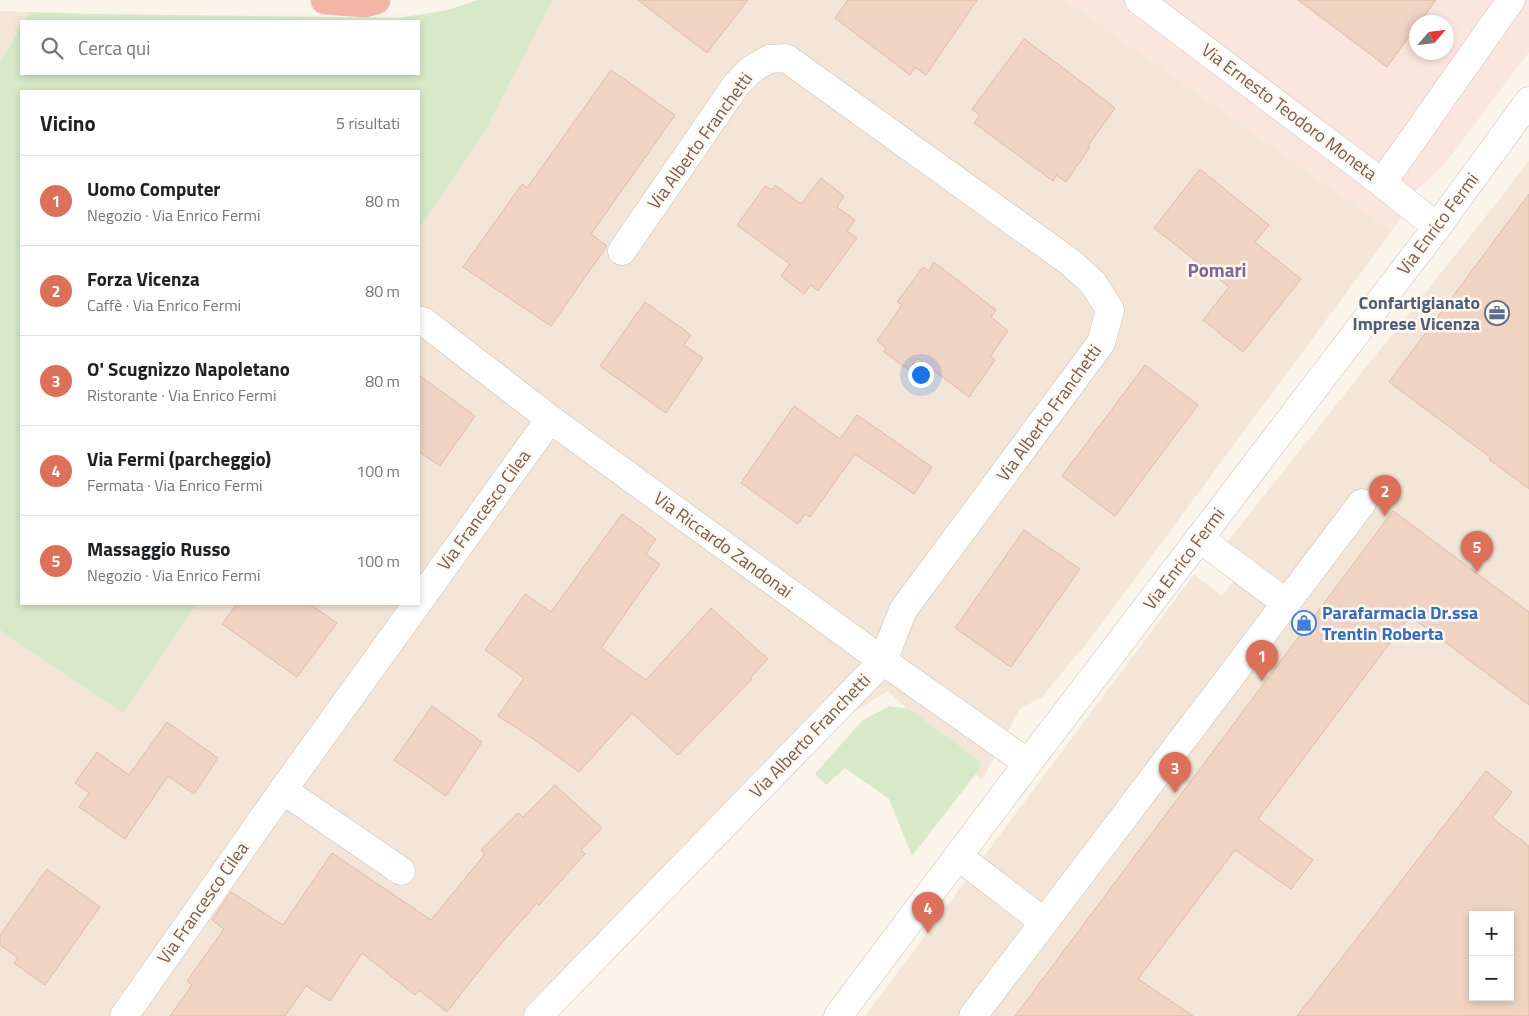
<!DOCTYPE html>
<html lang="it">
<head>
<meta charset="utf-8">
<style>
  :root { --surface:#fff; --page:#f2f2f2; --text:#202124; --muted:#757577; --line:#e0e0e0; --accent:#dc7058 }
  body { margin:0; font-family:"Titillium Web",sans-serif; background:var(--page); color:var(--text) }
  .controls { position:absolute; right:15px; bottom:15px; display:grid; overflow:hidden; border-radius:0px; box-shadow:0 2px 8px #0003 }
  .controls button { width:45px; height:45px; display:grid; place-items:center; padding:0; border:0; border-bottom:1px solid var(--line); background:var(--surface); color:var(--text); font:25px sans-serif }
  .compass { position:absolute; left:1409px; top:15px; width:45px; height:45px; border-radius:50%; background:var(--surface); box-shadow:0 2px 8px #0003; rotate:62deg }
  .you { position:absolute; left:920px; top:374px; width:18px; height:18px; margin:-12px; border:4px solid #fff; border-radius:50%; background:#1a73e8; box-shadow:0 0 0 8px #1a73e833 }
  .badge { display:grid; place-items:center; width:32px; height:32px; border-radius:50%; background:var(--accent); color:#fff; font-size:16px; font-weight:700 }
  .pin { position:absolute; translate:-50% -41px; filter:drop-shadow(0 1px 2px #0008) }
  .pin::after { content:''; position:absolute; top:26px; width:18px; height:15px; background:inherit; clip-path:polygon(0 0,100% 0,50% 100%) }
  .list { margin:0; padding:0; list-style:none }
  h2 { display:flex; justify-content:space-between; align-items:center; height:65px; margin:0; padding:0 20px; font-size:21px }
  h2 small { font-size:16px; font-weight:400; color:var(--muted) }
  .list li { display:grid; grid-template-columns:32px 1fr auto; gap:15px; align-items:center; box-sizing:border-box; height:90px; padding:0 20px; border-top:1px solid var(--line) }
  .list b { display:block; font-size:19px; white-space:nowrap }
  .list p { margin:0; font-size:16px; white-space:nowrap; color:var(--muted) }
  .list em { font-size:16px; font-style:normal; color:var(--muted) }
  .icon { flex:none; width:28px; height:28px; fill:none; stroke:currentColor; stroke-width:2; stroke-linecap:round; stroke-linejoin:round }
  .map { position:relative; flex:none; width:1529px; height:1016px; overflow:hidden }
  .search { position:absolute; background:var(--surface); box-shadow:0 2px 8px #0003; left:20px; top:20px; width:400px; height:55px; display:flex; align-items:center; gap:12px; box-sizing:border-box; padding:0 18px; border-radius:0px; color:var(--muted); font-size:19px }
  .panel { position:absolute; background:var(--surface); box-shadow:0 2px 8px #0003; left:20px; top:90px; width:400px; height:515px; border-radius:0px }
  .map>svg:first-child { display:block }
  .residential { fill:#f3e6d9; fill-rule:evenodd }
  .commercial { fill:#fbe6df; fill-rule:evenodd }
  .green { fill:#d7e9c9 }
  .building { fill:#efd3c3; stroke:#e1b9a5; fill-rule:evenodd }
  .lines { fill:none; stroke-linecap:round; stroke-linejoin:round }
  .minor-casing { stroke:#cfbeb2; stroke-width:29 }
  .highway-casing { stroke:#d8d1cd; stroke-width:29 }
  .minor { stroke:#fff; stroke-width:28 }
  .highway { stroke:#f1b6a5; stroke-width:28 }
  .labels { text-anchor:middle; stroke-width:5; stroke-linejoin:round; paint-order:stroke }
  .street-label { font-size:18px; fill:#755a4e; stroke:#fef8f0 }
  .service-label { font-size:18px; font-weight:bold; fill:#4e5e75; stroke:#fef8f0; text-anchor:end }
  .shop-label { font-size:18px; font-weight:bold; fill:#366cbe; stroke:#fef8f0; text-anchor:start }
  .neighbourhood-label { font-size:19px; font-weight:bold; fill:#806690; stroke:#fef8f0 }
</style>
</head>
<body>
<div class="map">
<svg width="1529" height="1016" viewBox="0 0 1529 1016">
  <rect width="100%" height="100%" fill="#fbf4ea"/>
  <g class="residential">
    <path d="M553,0H1066L1392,231L1094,634L1042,697L1020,709L982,780L888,691L770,764L536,1016H0V630L123,713L197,604H419V229L487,127Z"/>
    <path d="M0,11L30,12L24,21H21V26L0,63Z"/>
    <path d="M1529,160V1016H865L1194,574L1222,596L1242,570L1220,551L1506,191ZM1473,915H1510V997H1473Z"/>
  </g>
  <path class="commercial" d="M1066,0H1529V52L1444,165L1413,193V203L1392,231ZM1416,22H1446V52H1416Z"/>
  <g class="green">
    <path d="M478,0H553L487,127L419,229V91H21V604H197L123,713L0,630V63L21,26V74H419V21H24L30,12L97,14L399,18L448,10Z"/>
    <path d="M889,706L909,709L981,762L979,770L912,856L889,799L845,768L826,785L815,774L862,721Z"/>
  </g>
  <g class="building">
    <path d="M638,0H748L707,53Z"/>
    <path d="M848,0H977L926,75L915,67L910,75L835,18Z"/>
    <path d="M1298,0H1436L1420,22H1416V27L1387,67Z"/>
    <path d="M1024,39L1062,67L1115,108L1088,146L1090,147L1066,182L1056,175L1053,181L974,123L980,115L972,109Z"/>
    <path d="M611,70L675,115L591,234L607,246L551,326L463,267L522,184L527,188Z"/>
    <path d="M1200,169L1269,225L1255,242L1301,279L1243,352L1203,320L1229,287L1154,228Z"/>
    <path d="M821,178L844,196L837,207L855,220L847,231L857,238L818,291L811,285L804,294L781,276L790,264L737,225L765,186L772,190L775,185L801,204Z"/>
    <path d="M1529,194V489L1490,460V457L1389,382Z"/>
    <path d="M934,262L996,310L991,317L1008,331L990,357L995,360L969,397L917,358L909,370L884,352L886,348L877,341L902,305L897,302L923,267L929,271Z"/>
    <path d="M645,302L691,335L684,345L703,358L666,413L600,366Z"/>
    <path d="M1145,365L1198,405L1115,516L1062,476Z"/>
    <path d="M419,375L475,416L440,466L419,452Z"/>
    <path d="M794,406L840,439L857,415L932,467L914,494L855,454L810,517L805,514L798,524L741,483Z"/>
    <path d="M1393,511L1529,612V705L1410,616L1258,819L1313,860L1291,889L1235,850L1138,979L1193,1016H1015Z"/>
    <path d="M622,514L656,539L646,554L660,564L601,648L646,680L711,608L768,659L750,678L752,679L678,755L632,713L579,772L532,738L498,716L524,678L485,650L525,594L551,612Z"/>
    <path d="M1024,530L1080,569L1011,667L955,628Z"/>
    <path d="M237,604H310L337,623L297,677L222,624Z"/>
    <path d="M432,706L482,742L446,796L394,760Z"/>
    <path d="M167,722L218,758L194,794L168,776L125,839L79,807L89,793L75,783L97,752L129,775Z"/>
    <path d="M1486,771L1512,792L1492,818L1529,846V1016H1297ZM1473,915H1510V997H1473Z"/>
    <path d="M555,785L602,828L581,850L585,854L539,905L537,903L493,953L447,1012L419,990L415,995L362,953L330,1001L306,986L285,1016H170L192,985L187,981L224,929L212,920L231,892L283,925L332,853L431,920L485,854L481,850L518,813L523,817Z"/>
    <path d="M47,869L100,907L45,985L14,963L18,958L0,945V935Z"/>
  </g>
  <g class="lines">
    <defs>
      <g id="minor">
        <path d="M1139,0L1382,183L1437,227"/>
        <path d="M1382,183L1511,0"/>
        <path d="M423,321L550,419L883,661L1028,763"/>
        <path d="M1199,538L1286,603"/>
        <path d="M419,601L550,419"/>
        <path d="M283,790L401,871"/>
        <path d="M958,856L1044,922"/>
        <path d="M124,1016L283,790L417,604"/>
        <path d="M538,1016L883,661L903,610L1101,343L1110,310L1093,283L1070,262L786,58L769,59L752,69L736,85L622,251"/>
        <path d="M838,1016L1028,763L1437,227L1529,101"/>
        <path d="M973,1016L1362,503"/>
      </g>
      <path id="highway" d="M325,0L365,3L376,0"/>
    </defs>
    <use href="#minor" class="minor-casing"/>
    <use href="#highway" class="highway-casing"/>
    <use href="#minor" class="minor"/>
    <use href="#highway" class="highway"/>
  </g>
  <defs>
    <symbol id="office-ring" viewBox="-11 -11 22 22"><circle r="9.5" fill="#fef8f0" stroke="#5c6f8a" stroke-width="1.5"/><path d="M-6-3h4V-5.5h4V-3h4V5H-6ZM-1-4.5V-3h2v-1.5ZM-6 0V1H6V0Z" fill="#5c6f8a"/></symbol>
    <symbol id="shop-ring" viewBox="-11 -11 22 22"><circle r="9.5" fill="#fef8f0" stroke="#3f7fe0" stroke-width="1.5"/><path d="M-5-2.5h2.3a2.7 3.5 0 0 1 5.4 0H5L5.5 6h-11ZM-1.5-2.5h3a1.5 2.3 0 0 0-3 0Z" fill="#3f7fe0"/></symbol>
  </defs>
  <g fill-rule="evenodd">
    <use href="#office-ring" x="1483" y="299" width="28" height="28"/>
    <use href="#shop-ring" x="1290" y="609" width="28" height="28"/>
  </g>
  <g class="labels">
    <g class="street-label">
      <text transform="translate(1289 112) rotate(37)" y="6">Via Ernesto Teodoro Moneta</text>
      <text transform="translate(700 141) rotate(-54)" y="6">Via Alberto Franchetti</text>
      <text transform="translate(1438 224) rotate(-53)" y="6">Via Enrico Fermi</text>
      <text transform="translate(1049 413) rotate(-54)" y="6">Via Alberto Franchetti</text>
      <text transform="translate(484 510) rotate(-54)" y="6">Via Francesco Cilea</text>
      <text transform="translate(723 545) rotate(36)" y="6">Via Riccardo Zandonai</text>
      <text transform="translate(1184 559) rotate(-53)" y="6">Via Enrico Fermi</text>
      <text transform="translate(810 736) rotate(-46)" y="6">Via Alberto Franchetti</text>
      <text transform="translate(203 903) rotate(-55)" y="6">Via Francesco Cilea</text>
    </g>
    <g class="service-label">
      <text x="1480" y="309">Confartigianato<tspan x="1480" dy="21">Imprese Vicenza</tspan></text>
    </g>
    <g class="shop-label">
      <text x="1322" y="619">Parafarmacia Dr.ssa<tspan x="1322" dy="21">Trentin Roberta</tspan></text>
    </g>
    <g class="neighbourhood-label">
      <text x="1217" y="277">Pomari</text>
    </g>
  </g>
</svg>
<div class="controls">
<button>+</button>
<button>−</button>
</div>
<svg class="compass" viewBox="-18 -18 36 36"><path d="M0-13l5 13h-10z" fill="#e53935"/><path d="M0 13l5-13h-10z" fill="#757577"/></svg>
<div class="you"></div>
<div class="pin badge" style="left:1262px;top:681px">1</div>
<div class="pin badge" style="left:1385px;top:516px">2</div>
<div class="pin badge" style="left:1175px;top:793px">3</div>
<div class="pin badge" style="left:928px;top:933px">4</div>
<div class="pin badge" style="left:1477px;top:572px">5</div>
<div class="search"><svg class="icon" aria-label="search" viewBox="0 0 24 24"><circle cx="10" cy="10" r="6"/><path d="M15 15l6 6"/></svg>Cerca qui</div>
<section class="panel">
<h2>Vicino<small>5 risultati</small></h2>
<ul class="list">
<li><span class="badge">1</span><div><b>Uomo Computer</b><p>Negozio · Via Enrico Fermi</p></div><em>80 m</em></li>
<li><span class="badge">2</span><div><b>Forza Vicenza</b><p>Caffè · Via Enrico Fermi</p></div><em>80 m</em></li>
<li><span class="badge">3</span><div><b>O' Scugnizzo Napoletano</b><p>Ristorante · Via Enrico Fermi</p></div><em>80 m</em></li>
<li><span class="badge">4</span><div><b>Via Fermi (parcheggio)</b><p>Fermata · Via Enrico Fermi</p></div><em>100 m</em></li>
<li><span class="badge">5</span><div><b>Massaggio Russo</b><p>Negozio · Via Enrico Fermi</p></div><em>100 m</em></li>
</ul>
</section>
</div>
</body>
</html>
